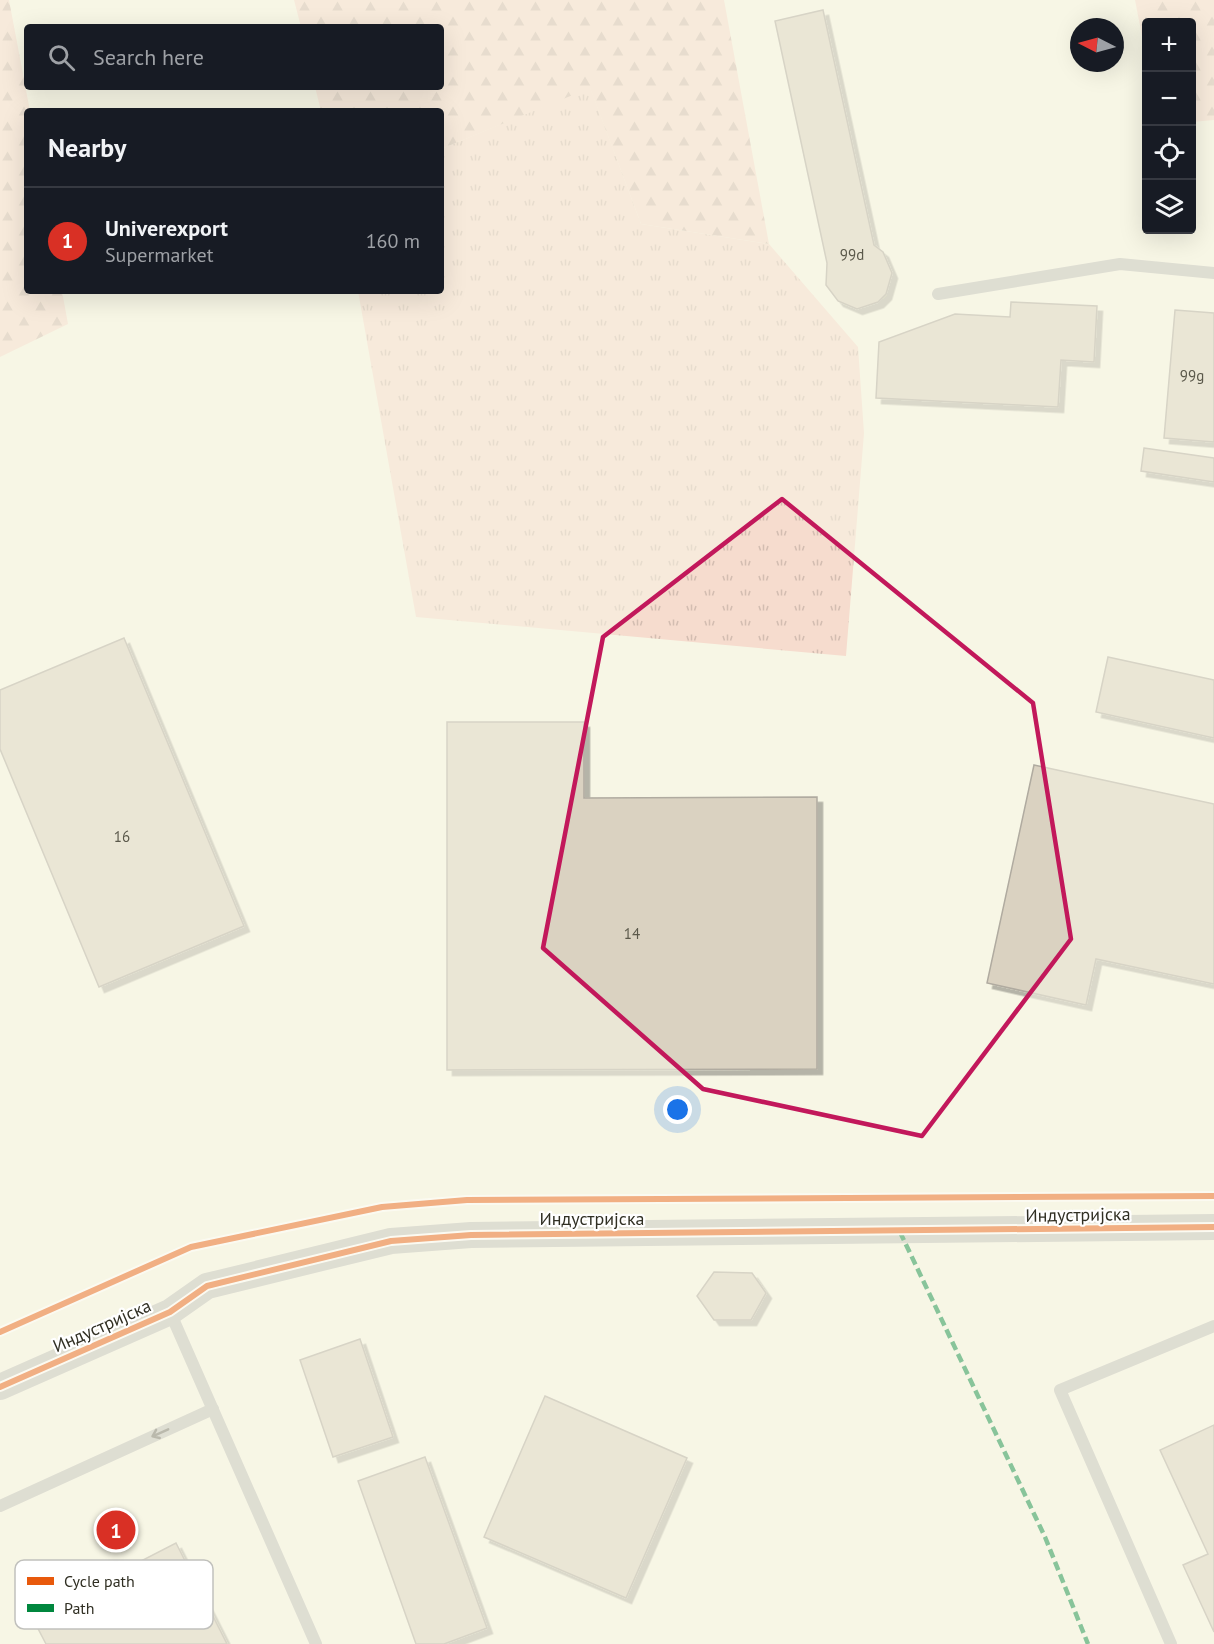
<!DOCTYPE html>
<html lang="en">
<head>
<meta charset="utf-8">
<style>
  :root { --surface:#171b24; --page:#20242c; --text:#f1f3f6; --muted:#9ea1a6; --line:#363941; --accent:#d93025 }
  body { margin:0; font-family:"PT Sans",sans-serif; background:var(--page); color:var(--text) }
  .controls { position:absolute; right:18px; top:18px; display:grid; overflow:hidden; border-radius:6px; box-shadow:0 6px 24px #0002 }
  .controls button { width:54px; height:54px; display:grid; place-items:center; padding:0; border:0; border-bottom:2px solid var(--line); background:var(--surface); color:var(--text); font:30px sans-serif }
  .compass { position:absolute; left:1070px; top:18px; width:54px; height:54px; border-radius:50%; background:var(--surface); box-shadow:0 6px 24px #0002; rotate:276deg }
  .you { position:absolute; left:678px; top:1110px; width:21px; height:21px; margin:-15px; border:4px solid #fff; border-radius:50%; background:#1a73e8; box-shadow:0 0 0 9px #1a73e833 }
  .badge { display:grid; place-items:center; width:39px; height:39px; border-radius:50%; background:var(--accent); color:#fff; font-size:20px; font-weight:700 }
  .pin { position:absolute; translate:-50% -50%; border:3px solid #fff; box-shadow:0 2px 6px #0006 }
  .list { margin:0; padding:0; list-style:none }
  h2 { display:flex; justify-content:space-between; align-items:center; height:78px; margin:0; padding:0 24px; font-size:26px }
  h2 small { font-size:20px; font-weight:400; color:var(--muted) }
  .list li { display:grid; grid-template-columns:39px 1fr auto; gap:18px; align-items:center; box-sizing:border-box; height:108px; padding:0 24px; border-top:2px solid var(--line) }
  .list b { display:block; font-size:22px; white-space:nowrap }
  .list p { margin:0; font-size:20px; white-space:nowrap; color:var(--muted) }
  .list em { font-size:20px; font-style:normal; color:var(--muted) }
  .icon { flex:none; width:33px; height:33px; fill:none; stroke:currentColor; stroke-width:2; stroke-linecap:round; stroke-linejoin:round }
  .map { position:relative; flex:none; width:1214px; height:1644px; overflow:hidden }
  .search { position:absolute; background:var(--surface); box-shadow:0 6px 24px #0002; left:24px; top:24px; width:420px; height:66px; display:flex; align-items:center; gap:15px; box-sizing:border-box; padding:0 21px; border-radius:6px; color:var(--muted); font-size:22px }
  .panel { position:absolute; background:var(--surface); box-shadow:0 6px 24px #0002; left:24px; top:108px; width:420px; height:186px; border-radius:6px }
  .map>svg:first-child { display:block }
  .grass { fill:url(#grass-tufts) }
  .forest { fill:url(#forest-firs) }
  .building { fill:#dad2c1; stroke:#b0aba0; stroke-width:1.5; filter:url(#shadow) }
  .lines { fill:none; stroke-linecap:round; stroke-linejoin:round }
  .service { stroke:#bfc0bb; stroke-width:12 }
  .minor { stroke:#bfc0bb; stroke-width:26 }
  .quiet { stroke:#00873e; stroke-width:4.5; stroke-dasharray:9 4.5; stroke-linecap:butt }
  .cycleway-casing { stroke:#fff; stroke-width:10 }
  .cycleway { stroke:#e8590c; stroke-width:6 }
  .oneway { stroke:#707067 }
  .marked { fill:none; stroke:#c2185b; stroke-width:4.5; stroke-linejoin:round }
  .labels { text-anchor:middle; stroke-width:4.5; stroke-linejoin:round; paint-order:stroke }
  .number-label { font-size:15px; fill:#5a584a }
  .street-label { font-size:18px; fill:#302f23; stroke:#fff }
  .key { fill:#fff; stroke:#c1c1bd; stroke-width:1.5 }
  .key-label { font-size:16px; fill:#302f23 }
</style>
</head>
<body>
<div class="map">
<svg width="1214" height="1644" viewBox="0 0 1214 1644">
  <defs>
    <pattern id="grass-tufts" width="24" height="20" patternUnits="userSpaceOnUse" patternTransform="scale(1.5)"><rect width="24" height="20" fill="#f6dcce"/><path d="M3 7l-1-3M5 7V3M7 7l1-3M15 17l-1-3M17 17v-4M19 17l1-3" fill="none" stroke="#d3bdb1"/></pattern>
    <pattern id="forest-firs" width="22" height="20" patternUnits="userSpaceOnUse" patternTransform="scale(1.5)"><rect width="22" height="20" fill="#f6dcce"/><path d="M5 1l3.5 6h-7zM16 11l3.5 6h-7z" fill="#d3bdb1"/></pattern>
    <filter id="shadow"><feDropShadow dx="5.5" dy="5.5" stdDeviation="0" flood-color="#0004"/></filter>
  </defs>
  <rect width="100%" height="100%" fill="#f7f6e5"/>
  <path class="grass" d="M590,87L641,224L769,244L858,347L864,433L846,656L416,617L358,291H441V149Z"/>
  <g class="forest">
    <path d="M0,0H9L30,111H27V291H62L68,324L0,357Z"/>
    <path d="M294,0H724L769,244L641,224L590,88L441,149V111H321L315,87H441V27H301Z"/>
    <path d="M1135,0H1214V120L1192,122V22H1146V57Z"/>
  </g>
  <g class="building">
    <path d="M823,10L874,245L883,252L892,273L886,294L878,302L857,309L838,301L826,285L827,263L775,21Z"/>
    <path d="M1011,302L1097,306L1094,362L1061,360L1058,407L876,398L879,342L955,314L1010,317Z"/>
    <path d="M1175,310L1214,313V442L1164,438Z"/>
    <path d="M1144,448L1214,458V482L1141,471Z"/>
    <path d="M124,638L244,926L99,987L0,749V690Z"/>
    <path d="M1108,657L1214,680V738L1096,712Z"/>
    <path d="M447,722H584V798L817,797V1069L447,1070Z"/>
    <path d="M1034,765L1214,804V984L1096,959L1086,1005L987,983Z"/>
    <path d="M714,1272L752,1273L766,1293L751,1320H714L697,1296Z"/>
    <path d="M360,1339L393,1437L333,1457L300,1360Z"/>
    <path d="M545,1396L687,1458L626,1598L484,1537Z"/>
    <path d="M1214,1425V1632L1183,1565L1208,1554L1160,1450Z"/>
    <path d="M425,1457L487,1628L444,1644H416L358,1481Z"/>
    <path d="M176,1543L227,1644H46L32,1617Z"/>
  </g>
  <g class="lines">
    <g class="service">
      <path d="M938,294L1120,264L1214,273"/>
      <path d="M170,1312L316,1644"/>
      <path d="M0,1506L213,1409"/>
      <path d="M1171,1644L1060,1390L1214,1326"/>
    </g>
    <path class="minor" d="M0,1387L170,1312L207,1286L391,1241L471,1235L1214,1227"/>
    <path class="quiet" d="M900,1232L1045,1537L1088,1644"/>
    <defs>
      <g id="cycleway">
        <path d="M0,1332L191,1247L382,1207L467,1200L1214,1196"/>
        <path d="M0,1387L170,1312L207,1286L391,1241L471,1235L1214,1227"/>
      </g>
    </defs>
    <use href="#cycleway" class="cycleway-casing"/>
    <use href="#cycleway" class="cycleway"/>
  </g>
  <defs><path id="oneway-shaft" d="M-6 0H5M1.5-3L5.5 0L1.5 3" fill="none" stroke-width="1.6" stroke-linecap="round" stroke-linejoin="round" transform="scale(1.5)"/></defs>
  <use class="oneway" href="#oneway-shaft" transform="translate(160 1433) rotate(156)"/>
  <path d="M0 0H1214V1644H0ZM782,499L1033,703L1071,939L922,1136L703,1089L543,948L603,637Z" fill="#f7f6e5" fill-opacity=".55" fill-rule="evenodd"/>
  <path class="marked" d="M782,499L1033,703L1071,939L922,1136L703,1089L543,948L603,637Z"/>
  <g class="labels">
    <g class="number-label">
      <text x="852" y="260">99d</text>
      <text x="1192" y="381">99g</text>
      <text x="122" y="842">16</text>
      <text x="632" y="939">14</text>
    </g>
    <g class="street-label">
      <text transform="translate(1078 1215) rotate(-1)" y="6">Индустријска</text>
      <text x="592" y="1225">Индустријска</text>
      <text transform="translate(102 1326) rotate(-24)" y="6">Индустријска</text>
    </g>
  </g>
  <rect x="15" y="1560" width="198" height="69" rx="9" class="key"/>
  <rect x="27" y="1577" width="27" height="8" fill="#e8590c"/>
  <rect x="27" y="1604" width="27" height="8" fill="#00873e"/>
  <g class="key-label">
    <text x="64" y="1587">Cycle path</text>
    <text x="64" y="1614">Path</text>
  </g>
</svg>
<div class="controls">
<button>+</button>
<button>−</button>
<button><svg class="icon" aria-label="locate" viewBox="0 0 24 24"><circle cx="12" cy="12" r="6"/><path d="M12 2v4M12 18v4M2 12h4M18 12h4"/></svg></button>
<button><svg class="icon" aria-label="layers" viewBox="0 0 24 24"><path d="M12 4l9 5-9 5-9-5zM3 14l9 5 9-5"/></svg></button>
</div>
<svg class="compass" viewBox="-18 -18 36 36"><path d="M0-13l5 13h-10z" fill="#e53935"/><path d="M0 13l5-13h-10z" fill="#9ea1a6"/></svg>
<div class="you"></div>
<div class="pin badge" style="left:116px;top:1530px">1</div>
<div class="search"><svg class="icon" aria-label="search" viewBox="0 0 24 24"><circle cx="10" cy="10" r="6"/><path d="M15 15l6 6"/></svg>Search here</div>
<section class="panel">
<h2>Nearby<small></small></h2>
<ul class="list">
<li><span class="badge">1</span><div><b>Univerexport</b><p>Supermarket</p></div><em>160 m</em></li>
</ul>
</section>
</div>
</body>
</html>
